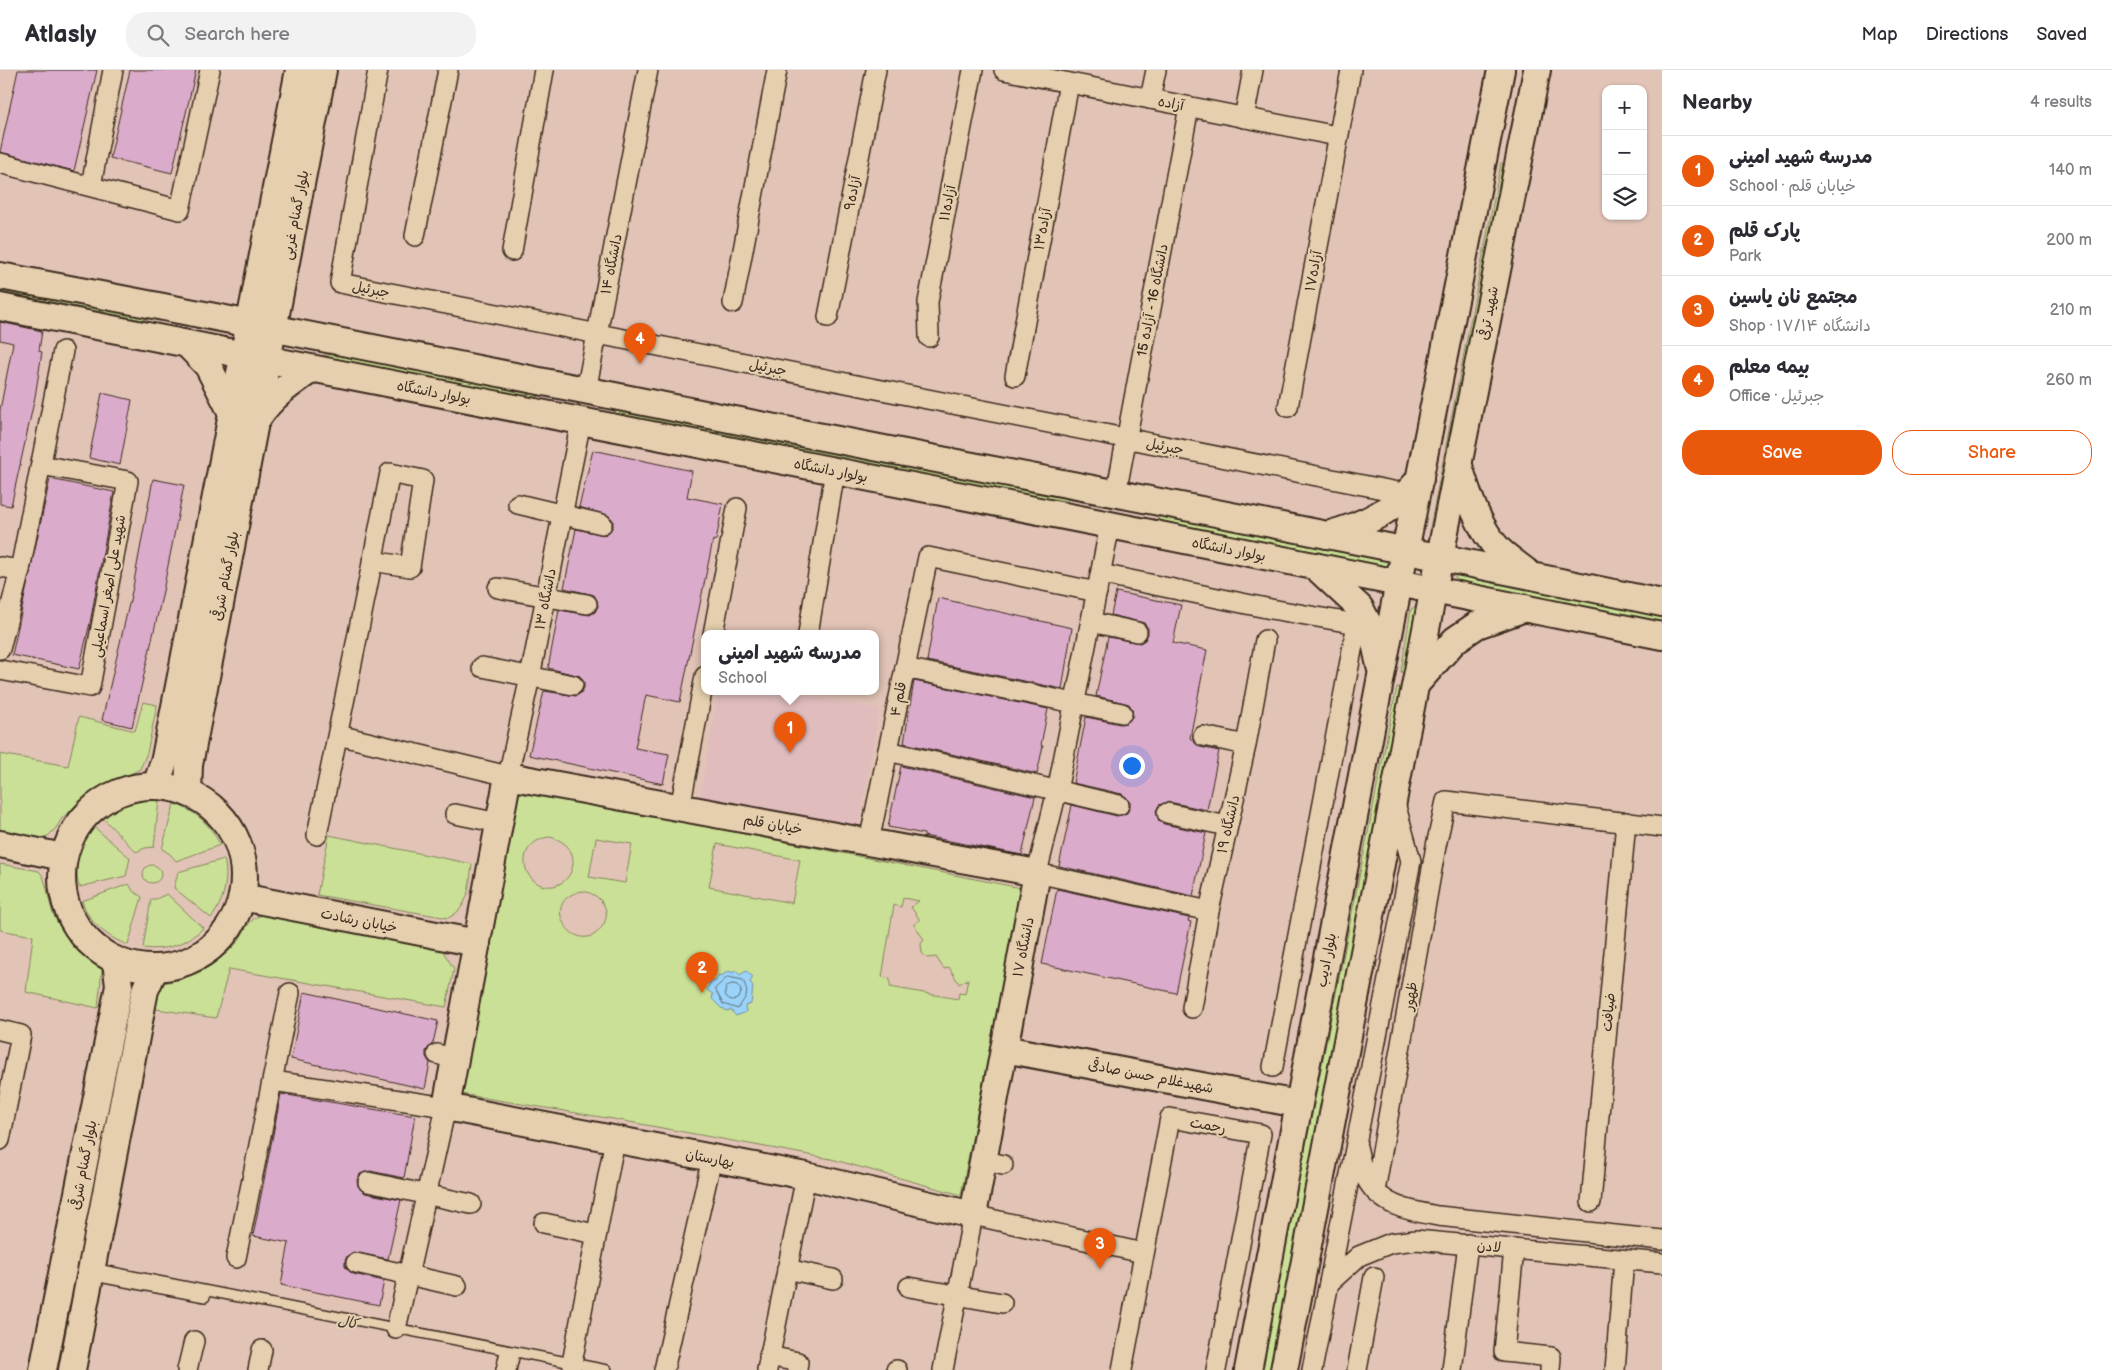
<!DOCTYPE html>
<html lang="en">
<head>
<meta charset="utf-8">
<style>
  :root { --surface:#fff; --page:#f2f2f3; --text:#2b2b33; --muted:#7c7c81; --line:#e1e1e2; --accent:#ea580c }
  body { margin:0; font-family:"Balsamiq Sans","Playpen Sans Arabic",sans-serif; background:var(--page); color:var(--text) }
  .controls { position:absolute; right:15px; top:15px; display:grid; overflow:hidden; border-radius:10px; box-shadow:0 1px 4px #0004 }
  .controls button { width:45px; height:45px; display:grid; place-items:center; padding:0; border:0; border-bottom:1px solid var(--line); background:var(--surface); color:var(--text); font:25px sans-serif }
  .you { position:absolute; left:1131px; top:695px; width:18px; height:18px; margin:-12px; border:4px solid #fff; border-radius:50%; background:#1a73e8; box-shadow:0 0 0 8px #1a73e833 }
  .badge { display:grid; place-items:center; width:32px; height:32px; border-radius:50%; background:var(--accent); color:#fff; font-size:16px; font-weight:700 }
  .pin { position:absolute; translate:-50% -41px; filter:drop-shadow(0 1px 2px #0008) }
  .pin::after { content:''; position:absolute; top:26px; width:18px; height:15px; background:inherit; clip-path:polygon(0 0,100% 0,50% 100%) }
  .popup { position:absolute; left:701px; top:560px; width:178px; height:65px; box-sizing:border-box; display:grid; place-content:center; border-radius:10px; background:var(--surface); filter:drop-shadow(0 1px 4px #0005); font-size:16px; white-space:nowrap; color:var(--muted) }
  .popup b { font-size:19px; color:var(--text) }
  .popup::after { content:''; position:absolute; left:50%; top:100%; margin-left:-10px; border:10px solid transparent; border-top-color:var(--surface) }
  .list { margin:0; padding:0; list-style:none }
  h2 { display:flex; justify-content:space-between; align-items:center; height:65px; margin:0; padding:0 20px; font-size:21px }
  h2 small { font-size:16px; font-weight:400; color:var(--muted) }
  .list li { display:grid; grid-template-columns:32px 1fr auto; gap:15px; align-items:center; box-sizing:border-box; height:70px; padding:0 20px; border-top:1px solid var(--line) }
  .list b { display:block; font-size:19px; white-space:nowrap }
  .list p { margin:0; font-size:16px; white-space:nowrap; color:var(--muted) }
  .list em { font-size:16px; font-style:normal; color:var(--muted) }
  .actions { display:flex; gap:10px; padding:15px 20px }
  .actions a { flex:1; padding:11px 0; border:1px solid var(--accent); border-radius:20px; text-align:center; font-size:18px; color:var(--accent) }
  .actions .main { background:var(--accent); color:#fff }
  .icon { flex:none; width:28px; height:28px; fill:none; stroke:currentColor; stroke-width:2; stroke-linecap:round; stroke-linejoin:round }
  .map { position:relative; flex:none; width:1662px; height:1300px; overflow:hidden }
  header { display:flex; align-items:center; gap:30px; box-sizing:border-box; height:70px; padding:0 25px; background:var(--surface); border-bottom:1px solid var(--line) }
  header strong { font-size:24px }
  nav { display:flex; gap:28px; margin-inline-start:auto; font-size:18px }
  .search { width:350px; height:45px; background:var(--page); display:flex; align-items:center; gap:12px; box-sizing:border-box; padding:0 18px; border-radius:20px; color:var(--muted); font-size:19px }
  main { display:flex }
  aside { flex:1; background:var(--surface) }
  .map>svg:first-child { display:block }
  .built { fill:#e0bcbd }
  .green { fill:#cae096; stroke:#82855a; fill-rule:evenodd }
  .water { fill:#9ad3fa; stroke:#748fa2 }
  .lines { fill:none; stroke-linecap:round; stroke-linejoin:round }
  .shore { stroke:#616e76; stroke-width:1 }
  .building { fill:#dbabcb; stroke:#3b2a1e }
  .lane-casing { stroke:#3b2a1e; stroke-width:12 }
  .street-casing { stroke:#3b2a1e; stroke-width:22 }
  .secondary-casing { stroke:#3b2a1e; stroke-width:30 }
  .lane { stroke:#e5cfae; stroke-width:9 }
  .street { stroke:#e5cfae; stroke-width:19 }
  .secondary { stroke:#e5cfae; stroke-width:26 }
  .labels { text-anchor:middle; stroke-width:4; stroke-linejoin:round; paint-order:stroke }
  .street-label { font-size:14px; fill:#3b2a1e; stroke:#e5cfae }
  .water-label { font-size:15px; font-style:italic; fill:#443b34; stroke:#e5cfae }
</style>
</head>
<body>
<header>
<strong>Atlasly</strong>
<div class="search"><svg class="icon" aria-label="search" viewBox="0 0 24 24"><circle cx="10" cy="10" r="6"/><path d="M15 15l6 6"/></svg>Search here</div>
<nav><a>Map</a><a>Directions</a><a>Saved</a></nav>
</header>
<main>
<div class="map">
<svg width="1662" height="1300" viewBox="0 0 1662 1300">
  <rect width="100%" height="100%" fill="#e2c4b7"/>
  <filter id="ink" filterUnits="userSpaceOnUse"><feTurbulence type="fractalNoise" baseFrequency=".02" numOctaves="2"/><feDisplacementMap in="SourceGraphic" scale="10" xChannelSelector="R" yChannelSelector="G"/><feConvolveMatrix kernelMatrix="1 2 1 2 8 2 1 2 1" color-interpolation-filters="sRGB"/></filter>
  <g filter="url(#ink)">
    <path class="built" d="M718,622H785L879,639L859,756L700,728Z"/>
    <g class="green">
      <path d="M1501,93H1503L1494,147L1493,174L1432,467L1430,458Z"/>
      <path d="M0,214L164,246L143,250L0,222Z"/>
      <path d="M360,282L536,317L540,326L526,329L316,286Z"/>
      <path d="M619,338L1071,426L1064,434L611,345Z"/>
      <path d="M1164,443L1393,489L1392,498L1157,450Z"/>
      <path d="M1457,503L1662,543V555L1460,515L1455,507Z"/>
      <path d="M1417,536H1420L1411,605L1401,602L1411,539Z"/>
      <path d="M1397,617L1408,619L1274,1300H1261Z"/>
      <path d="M143,632L157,635L147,683L140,699L90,725L63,747L56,758L48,766L38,769L0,761V684L68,696L79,647L135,661Z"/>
      <path d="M520,720L1021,818L961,1125L831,1089L613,1049L461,1024ZM549,767C589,774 574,825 541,815C534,812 528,806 526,799C521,782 533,769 549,767ZM596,768L632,774L625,813L589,807ZM717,774L800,790L792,833L709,817ZM582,821C599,823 614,840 602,857C578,891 534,831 582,821ZM903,828L919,831L911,837L920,850L914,854L924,870L921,874L922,883L927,888L936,887L944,899L949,897L959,914L968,909L965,924L959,923L958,929L890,917V909L882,907L894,835L901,837Z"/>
      <path d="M145,729L159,730L154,777L145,778L136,782L103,748L120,736Z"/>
      <path d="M174,734C195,740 211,755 220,775L176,791L170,784L162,779Z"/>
      <path d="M94,757L130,788L126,806L79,817C74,797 78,772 94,757Z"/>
      <path d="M329,765L472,794C469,815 470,838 448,848L317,825Z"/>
      <path d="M224,789C229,809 224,832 211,848L174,818L178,802Z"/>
      <path d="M0,794L39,801C48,809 48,835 55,848C61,860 70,873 81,882C89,888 96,890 102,899L98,938L26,922L33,866L0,860Z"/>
      <circle cx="152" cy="804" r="9"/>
      <path d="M129,814L133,821L142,827L128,875C107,867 89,853 82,831Z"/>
      <path d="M167,824L203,858C187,874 166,881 143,878L151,829H156Z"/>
      <path d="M264,845L442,880L454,899L446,937L229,899L216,948L150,938L163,913C193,908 211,898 233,877C245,866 246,847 264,845Z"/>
    </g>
    <path class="water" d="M735,900L740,905L746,901L753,907L750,912L753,916L751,934L745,936L746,942L736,946L731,940L726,941L725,939L721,938L712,929L713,924L707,920L710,912L716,911L718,905L721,906L729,901L733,903Z"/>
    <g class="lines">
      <g class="shore">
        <path d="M728,907L743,910C750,926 746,925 738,939L723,934L715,919Z"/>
        <circle cx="733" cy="922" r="8"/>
      </g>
    </g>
    <g class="building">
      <path d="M18,0H97L74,101L0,82Z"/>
      <path d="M130,0H196L172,103L110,88Z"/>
      <path d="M0,252L42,261L39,281L42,282L35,327L11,436L0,434V340L13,273L0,270Z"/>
      <path d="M102,323L132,330L120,395L89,388Z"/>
      <path d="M593,380L692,401L687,427L723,434L716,471L713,470L680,632L646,625L635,678L669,684L663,714L529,685L544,621L576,626L581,623L584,618V612L580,606L548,598L559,540L590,545L595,542L598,536L597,530L594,525L564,518L576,459L605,465L610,461L613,456V450L609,446L579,437Z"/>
      <path d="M50,409L114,422L90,553L79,599L12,585Z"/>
      <path d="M153,409L184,415L162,526L132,657L102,650L133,517Z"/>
      <path d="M1116,522L1181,535L1173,573L1207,580L1190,668L1200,677L1219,681L1207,740L1169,732L1159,735L1156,741L1159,751L1164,754L1206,763L1193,826L1059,796L1072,735L1117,746L1127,743L1130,737V731L1122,724L1073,713L1086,647L1120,654L1126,653L1133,646L1132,639L1129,634L1096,626L1108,567L1140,573L1145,570L1148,564V558L1144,553L1111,545Z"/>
      <path d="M938,528L1072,558L1062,619L927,591Z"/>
      <path d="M914,611L1048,639L1041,675L1043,676L1037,704L904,673Z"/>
      <path d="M901,696L1035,727L1022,785L924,766V764L888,757Z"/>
      <path d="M1057,819L1189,848L1188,851L1191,852L1176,923L1042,894Z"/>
      <path d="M304,922L438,951L433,973L426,981V987L430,993L425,1019L291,989Z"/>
      <path d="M281,1024L415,1046L404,1108L370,1101L360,1104L357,1110L358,1116L365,1123L401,1130L388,1189L353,1182L347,1186L345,1191V1197L353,1204L384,1211L379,1235L281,1215L289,1173L253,1166Z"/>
    </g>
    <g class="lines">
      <defs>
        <g id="lane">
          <path d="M102,1200L607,1300"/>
          <path d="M99,1207L205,1227"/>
        </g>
        <g id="street">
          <path d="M378,0L340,213L1408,424"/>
          <path d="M1004,0L1337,66"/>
          <path d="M1150,29L1156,0"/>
          <path d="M1244,48L1253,0"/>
          <path d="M0,93L180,140L210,0"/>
          <path d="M91,116L113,0"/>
          <path d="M415,166L448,0"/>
          <path d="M512,181L544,0"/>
          <path d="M733,233L777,0"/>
          <path d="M828,247L876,0"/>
          <path d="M929,267L928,232L973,0"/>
          <path d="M1015,306L1069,13"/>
          <path d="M586,321L648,0"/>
          <path d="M1288,337L1351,0"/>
          <path d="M1116,424L1189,37"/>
          <path d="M518,434L602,454"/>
          <path d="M1110,455L1057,721L1037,803L1209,841"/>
          <path d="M0,497L20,500"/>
          <path d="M1101,504L1271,539L1357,554"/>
          <path d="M498,518L587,534"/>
          <path d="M1091,552L1137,562"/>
          <path d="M713,564L737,438"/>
          <path d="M808,564L835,401"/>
          <path d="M0,579L20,500L63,281"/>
          <path d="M482,597L573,615"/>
          <path d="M905,598L1122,643"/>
          <path d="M0,600L90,617L128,411L41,395"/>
          <path d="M338,665L508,706L530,607L581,351"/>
          <path d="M1203,666L1246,675"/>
          <path d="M888,681L1119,735"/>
          <path d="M680,738L705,606"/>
          <path d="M1167,743L1227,756"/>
          <path d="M455,744L499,753"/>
          <path d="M317,765C342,644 366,524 390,403L423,410L410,497L372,491"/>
          <path d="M869,772L928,487L1097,522"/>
          <path d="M1192,938L1209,841L1246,675L1265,570"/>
          <path d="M0,960L21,965L0,1070"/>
          <path d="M437,984L455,989"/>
          <path d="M1273,997L1360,538"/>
          <path d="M273,1011L446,1037L396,1259"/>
          <path d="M1357,1077C1360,1087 1361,1101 1367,1110C1382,1137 1411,1141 1438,1146L1662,1170"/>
          <path d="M982,1090L1003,1095"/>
          <path d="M368,1112L471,1134"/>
          <path d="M1375,1121L1436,776L1446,731L1662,757"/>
          <path d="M1591,1132L1626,752"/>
          <path d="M544,1153L595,1164"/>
          <path d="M1514,1179L1504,1282L1551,1287L1550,1300"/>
          <path d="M236,1188L290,923"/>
          <path d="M356,1193L457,1216"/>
          <path d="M787,1199L833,1209"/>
          <path d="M1329,1213L1359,1186L1391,1173L1416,1170L1662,1193"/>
          <path d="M909,1217L1002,1233"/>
          <path d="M769,1286L798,1292L797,1300"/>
          <path d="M572,1293L615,1069"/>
          <path d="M187,1300L194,1271"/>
          <path d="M258,1300L262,1280"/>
          <path d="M506,1300L509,1287"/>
          <path d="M664,1300L712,1088"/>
          <path d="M767,1300L806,1106"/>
          <path d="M896,1300H897"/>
          <path d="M943,1300L973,1145L1143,1183"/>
          <path d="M1122,1300L1170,1048L1261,1064L1216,1300"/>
          <path d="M1312,1300L1411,791L1395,733"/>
          <path d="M1357,1300L1374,1207"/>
          <path d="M1452,1300L1468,1174"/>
          <path d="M1615,1300L1624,1190"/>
        </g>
        <g id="secondary">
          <path d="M0,206C254,253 507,305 760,355C1061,413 1362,470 1662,533"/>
          <path d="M0,237L1110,455L1662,566"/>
          <path d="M187,274L208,296L231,341"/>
          <path d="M257,349C271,327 290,314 312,299"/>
          <path d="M1459,396C1468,425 1478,458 1500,481C1509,489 1519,496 1528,503"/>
          <path d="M1327,465C1365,455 1395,440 1420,409"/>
          <path d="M1315,496L1360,538L1373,563L1380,596"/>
          <path d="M1416,614L1455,570L1477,555L1525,538"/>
          <path d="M508,706L1037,803L973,1145L806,1106L446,1037Z"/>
          <path d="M156,716L165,688L299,0"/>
          <circle cx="153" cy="807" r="91"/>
          <path d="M188,723L189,695L323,0"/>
          <path d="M0,774L63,787"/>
          <path d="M242,827L477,873"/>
          <path d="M1004,979L1298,1034"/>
          <path d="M43,1300L119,916L116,891"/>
          <path d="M72,1300L145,920L155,898"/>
          <path d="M1248,1300L1405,481L1501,0"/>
          <path d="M1284,1300L1440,486L1537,0"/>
        </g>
      </defs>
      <use href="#lane" class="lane-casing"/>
      <use href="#street" class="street-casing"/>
      <use href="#secondary" class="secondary-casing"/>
      <use href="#lane" class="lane"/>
      <use href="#street" class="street"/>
      <use href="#secondary" class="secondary"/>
    </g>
  </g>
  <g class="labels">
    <g class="street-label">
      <text transform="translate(1171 33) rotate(11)" y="5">آزاده</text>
      <text transform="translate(852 123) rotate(-79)" y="5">آزاده۹</text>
      <text transform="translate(947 133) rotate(-79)" y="5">آزاده۱۱</text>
      <text transform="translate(295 145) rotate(-79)" y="5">بلوار گمنام غربی</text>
      <text transform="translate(1042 159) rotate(-80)" y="5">آزاده۱۳</text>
      <text transform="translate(611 194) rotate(-79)" y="5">دانشگاه ۱۴</text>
      <text transform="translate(1313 201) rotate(-80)" y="5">آزاده۱۷</text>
      <text transform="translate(371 219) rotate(11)" y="5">جبرئیل</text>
      <text transform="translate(1152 230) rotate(-79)" y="5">دانشگاه 16 - آزاده 15</text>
      <text transform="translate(1488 243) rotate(-79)" y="5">شهید ترقی</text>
      <text transform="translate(768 297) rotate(11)" y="5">جبرئیل</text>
      <text transform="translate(434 322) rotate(11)" y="5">بولوار دانشگاه</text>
      <text transform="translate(1165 376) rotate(11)" y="5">جبرئیل</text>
      <text transform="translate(831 400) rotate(11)" y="5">بولوار دانشگاه</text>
      <text transform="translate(1229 479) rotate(11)" y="5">بولوار دانشگاه</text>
      <text transform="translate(225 506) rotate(-79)" y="5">بلوار گمنام شرقی</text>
      <text transform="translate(108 516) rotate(-80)" y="5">شهید علی اصغر اسماعیلی</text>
      <text transform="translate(545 529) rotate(-79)" y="5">دانشگاه ۱۳</text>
      <text transform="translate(898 629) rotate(-79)" y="5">قلم ۴</text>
      <text transform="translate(773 754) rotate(10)" y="5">خیابان قلم</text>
      <text transform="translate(1228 754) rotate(-77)" y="5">دانشگاه ۱۹</text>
      <text transform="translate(359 850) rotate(11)" y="5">خیابان رشادت</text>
      <text transform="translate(1023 877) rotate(-79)" y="5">دانشگاه ۱۷</text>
      <text transform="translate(1326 890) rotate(-79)" y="5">بلوار ادیب</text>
      <text transform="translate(1410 926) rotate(-80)" y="5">ظهور</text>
      <text transform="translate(1608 942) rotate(-85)" y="5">ضیافت</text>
      <text transform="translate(1151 1006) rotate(11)" y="5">شهیدغلام حسن صادقی</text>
      <text transform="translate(1208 1055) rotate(10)" y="5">رحمت</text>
      <text transform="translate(710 1088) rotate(11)" y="5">بهارستان</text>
      <text transform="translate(83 1095) rotate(-79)" y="5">بلوار گمنام شرقی</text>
      <text transform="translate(1489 1176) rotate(6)" y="5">لادن</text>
    </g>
    <g class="water-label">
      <text transform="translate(348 1252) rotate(11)" y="5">کال</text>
    </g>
  </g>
</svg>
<div class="controls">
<button>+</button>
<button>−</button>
<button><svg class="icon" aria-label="layers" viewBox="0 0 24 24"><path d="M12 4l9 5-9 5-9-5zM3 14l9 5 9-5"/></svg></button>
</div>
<div class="you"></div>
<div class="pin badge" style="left:790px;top:683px">1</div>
<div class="popup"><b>مدرسه شهید امینی</b>School</div>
<div class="pin badge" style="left:702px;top:923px">2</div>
<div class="pin badge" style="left:1100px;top:1199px">3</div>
<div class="pin badge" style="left:640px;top:294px">4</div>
</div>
<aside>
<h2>Nearby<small>4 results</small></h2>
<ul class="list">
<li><span class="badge">1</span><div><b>مدرسه شهید امینی</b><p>School · خیابان قلم</p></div><em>140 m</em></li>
<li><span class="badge">2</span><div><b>پارک قلم</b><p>Park</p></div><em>200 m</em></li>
<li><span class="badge">3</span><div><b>مجتمع نان یاسین</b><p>Shop · دانشگاه ۱۷/۱۴</p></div><em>210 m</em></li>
<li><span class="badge">4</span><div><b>بیمه معلم</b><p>Office · جبرئیل</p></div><em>260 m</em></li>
</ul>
<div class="actions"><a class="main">Save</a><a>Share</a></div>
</aside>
</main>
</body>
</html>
